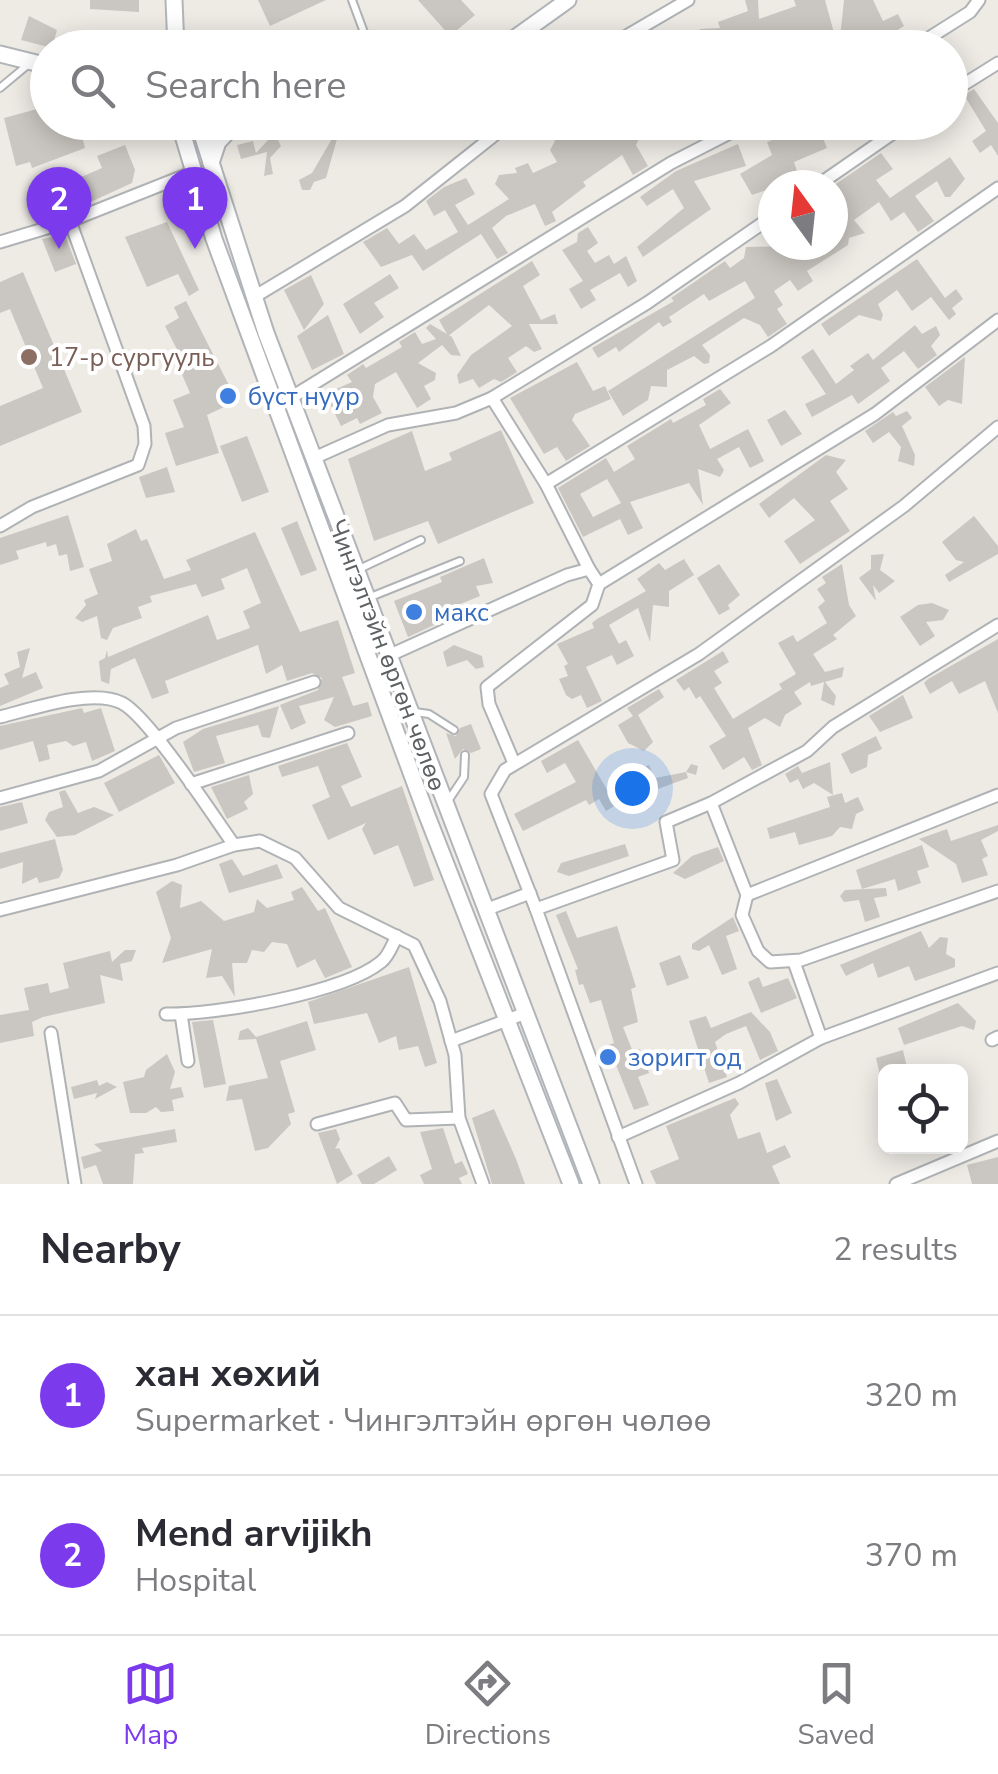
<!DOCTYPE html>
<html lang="en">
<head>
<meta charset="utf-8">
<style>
  :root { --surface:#fff; --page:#f2f2f3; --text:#2b2b33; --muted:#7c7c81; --line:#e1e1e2; --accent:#7c3aed }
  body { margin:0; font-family:"Nunito Sans",sans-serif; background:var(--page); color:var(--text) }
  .controls { position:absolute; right:30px; bottom:30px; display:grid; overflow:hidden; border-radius:15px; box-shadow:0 5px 25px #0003 }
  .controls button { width:90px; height:90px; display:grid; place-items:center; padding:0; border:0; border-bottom:2px solid var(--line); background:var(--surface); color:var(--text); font:50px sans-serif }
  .compass { position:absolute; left:758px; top:170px; width:90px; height:90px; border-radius:50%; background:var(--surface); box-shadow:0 5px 25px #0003; rotate:345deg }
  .you { position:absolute; left:632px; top:788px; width:35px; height:35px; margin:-25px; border:8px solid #fff; border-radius:50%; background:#1a73e8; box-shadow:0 0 0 15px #1a73e833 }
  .badge { display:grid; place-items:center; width:65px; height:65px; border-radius:50%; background:var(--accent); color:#fff; font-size:32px; font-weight:700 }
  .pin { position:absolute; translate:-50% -82px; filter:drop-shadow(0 2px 5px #0008) }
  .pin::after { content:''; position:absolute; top:52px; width:35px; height:30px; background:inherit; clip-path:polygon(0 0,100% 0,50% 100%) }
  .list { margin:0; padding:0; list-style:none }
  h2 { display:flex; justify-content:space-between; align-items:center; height:130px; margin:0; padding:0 40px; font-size:42px }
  h2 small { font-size:32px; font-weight:400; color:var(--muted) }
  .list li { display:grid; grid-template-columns:65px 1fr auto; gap:30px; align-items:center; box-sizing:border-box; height:160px; padding:0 40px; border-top:2px solid var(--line) }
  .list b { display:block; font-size:38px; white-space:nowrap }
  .list p { margin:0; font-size:32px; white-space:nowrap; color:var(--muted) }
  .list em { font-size:32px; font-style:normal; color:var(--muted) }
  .icon { flex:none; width:55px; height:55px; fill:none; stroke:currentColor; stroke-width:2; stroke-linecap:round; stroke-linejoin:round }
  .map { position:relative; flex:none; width:998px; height:1184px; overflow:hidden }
  .search { position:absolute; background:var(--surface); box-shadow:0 5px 25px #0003; left:30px; right:30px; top:30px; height:110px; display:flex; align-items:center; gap:25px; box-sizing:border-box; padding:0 35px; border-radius:55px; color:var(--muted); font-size:38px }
  .sheet { height:450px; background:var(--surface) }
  nav { display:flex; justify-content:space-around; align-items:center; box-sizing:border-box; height:140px; border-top:2px solid var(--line); background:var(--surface); font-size:28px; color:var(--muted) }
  nav a { display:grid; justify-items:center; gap:5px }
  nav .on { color:var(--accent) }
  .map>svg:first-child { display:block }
  .building { fill:#cac6c1; fill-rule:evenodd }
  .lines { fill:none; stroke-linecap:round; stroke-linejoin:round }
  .service-casing { stroke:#b0b3b6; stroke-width:10 }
  .minor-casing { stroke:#b0b3b6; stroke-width:15 }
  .secondary-casing { stroke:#b1b5b9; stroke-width:19 }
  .service { stroke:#fff; stroke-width:6 }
  .minor { stroke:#fff; stroke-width:11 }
  .secondary { stroke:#fff; stroke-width:15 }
  .education-dot { fill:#8d6e63; stroke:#fff; stroke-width:4 }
  .shop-dot { fill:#3f7fe0; stroke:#fff; stroke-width:4 }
  .labels { text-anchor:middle; stroke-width:8; stroke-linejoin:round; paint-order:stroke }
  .education-label { font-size:25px; fill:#785e54; stroke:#fff; text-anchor:start }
  .shop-label { font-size:25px; fill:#366cbe; stroke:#fff; text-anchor:start }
  .street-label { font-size:25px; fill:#5d6164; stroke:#fff }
</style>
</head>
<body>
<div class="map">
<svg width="998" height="1184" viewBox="0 0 998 1184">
  <rect width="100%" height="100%" fill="#eeebe5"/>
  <g class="building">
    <path d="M90,0H139V12L90,9Z"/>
    <path d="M258,0H326L270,26Z"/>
    <path d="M418,0H461L475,15L450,36Z"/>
    <path d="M745,0H758L759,19L796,6L794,0H825L836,40L829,43L831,48H812L808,38L784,48H759L754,36L724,48H693L700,29L720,28L718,22L748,11Z"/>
    <path d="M844,0H873L883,21L898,14L904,26L871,47L865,46L860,35L840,38Z"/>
    <path d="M29,16L57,30L52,48L21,40Z"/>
    <path d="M974,89L998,123V156L991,145L980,153L972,141L986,131L964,95Z"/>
    <path d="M48,106V122H88L91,134L82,136L85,148L32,168L30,162L16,166L4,118Z"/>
    <path d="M542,122H665L640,137L636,145L648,166L633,175L622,155L583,182L586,186L552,212L556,221L545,226L535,204L506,216L492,228L508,253L497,259L481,234L423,271L412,255L381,267L363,242L387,228L399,244L414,234L426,250L458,232L445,210L434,216L426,201L444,187L466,178L475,194L455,205L468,225L509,199L495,184L499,175L517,173L515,168L528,163L533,173L557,162L550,150L555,141Z"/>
    <path d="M784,122H816L827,148L794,162L797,171L778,179L781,185L752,195L740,174L772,155L767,142L789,134Z"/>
    <path d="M333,137L337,139L326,178L314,182L310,190H302L299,180L312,173Z"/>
    <path d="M269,139L277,138L281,146L270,158L273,174L264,176L267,152L241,159L237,145L253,141L256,153Z"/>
    <path d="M738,144L746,166L694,181L711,209L643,257L637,247L684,208L673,189L647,206L640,197L676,171Z"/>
    <path d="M125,145L135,170L132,183L82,206L72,181L102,168L97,156Z"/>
    <path d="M881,153L893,169L876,180L890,198L950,157L965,179L950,197H945L937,181L915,196L934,221L918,232L904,212L891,221L879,202L854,220L865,233L849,238L848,245L807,271L813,281L798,291L790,280L774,291L783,305L777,309L787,324L768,337L760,325L744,318L702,345L710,355L709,363L704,364L694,356L667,370V387L651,386L648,400L623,416L608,391L755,298L745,281L709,301L704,294L669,317L672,322L663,327L659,322L619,352L616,347L598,358L592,348L674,301L671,298L725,261L730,268L744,258L746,247L833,245V204L839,200L833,186Z"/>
    <path d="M167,222L199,290L189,296L178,274L147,287L125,237Z"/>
    <path d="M588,227L598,243L587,251L595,263L609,255L614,264L626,256L637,281L628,287L620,273L590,290L596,300L581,309L569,289L583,281L562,250L577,242L578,233Z"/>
    <path d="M65,235L76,264L55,272L42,239Z"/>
    <path d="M917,259L945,298L956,289L963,299L952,308L956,314L949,320L931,297L912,311L897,290L878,304L883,315L881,321L859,315L829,336L821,324Z"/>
    <path d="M532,261L540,275L523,286L541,320L555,314L558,324H529L542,349L534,352L526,346L508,358L517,372L501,382L494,379L479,388L473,379L459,384L457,375L471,355L512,326L489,305L448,336L439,320Z"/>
    <path d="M23,272L82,412L0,446V406L43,388L10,309L0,313V282Z"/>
    <path d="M390,274L399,288L374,303L384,317L360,334L343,304Z"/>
    <path d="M311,275L324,304L304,330L284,290Z"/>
    <path d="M186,301L237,401L207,415L219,453L176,466L165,433L184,427L173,400L190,393L181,372L187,369L165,326L179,318L174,307Z"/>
    <path d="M328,315L344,354L312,370L297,336Z"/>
    <path d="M430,324L452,337L461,356L451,355L442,345L418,363L436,373L435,380L424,386L431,399L417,408L396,372L375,384L373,397L382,413L360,424L357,418L341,426L325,394L352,382L347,375L359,367L363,364L366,368L402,347L399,342L415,332L422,344L436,339L426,328Z"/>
    <path d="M915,325L922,334L936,326L940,335L931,346L937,355L918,369L904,351L881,368L890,381L858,404L852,395L812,417L805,404L826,394L801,357L813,349L836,384L854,370L850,366L868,353L873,360Z"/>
    <path d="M965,357L962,404L948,400L939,406L925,387Z"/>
    <path d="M577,362L593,391L605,386L611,399L575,414L572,420L590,446L566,461L557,447L544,454L510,398Z"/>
    <path d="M720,389L731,403L699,425L710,449L748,429L764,461L750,468L739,447L717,459L724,470L720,477L698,469L703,505L689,483L630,502L643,528L628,535L620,519L583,537L558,488L606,458L614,472L635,459L627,446L671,419L673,423L706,405L703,399ZM607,479L621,503L593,517L580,494Z"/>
    <path d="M785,410L802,434L781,446L767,420Z"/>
    <path d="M907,411L912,418L902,426L915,455L914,466L898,461L901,447L889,432L873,443L865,431L893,412L896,416Z"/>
    <path d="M501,430L534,503L438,544L428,521L374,541L348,459L412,431L425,471L452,460L449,453Z"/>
    <path d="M247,436L269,492L242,502L220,446Z"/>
    <path d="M826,455L846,460L836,472L848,489L830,501L850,531L800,564L784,541L815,520L794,498L769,518L759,504Z"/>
    <path d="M167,467L175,492L146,498L139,477Z"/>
    <path d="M68,515L84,567L70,571L67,554L59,556L56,544L47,547L46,542L16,551L19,559L0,565V538Z"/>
    <path d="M974,516L998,546V554L949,582L945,575L964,562L956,560L942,542Z"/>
    <path d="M297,521L317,570L301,576L281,528Z"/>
    <path d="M136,529L141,541L147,539L164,579L191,570L186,560L255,532L300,632L338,620L355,673L342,677L353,706L368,702L372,716L335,727L324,720L334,697L299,706L306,723L291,730L280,705L318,690L322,678L312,673L287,681L282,665L266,674L258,645L165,681L169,693L152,699L135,658L111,669L109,684L101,681L99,661L105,658L107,650L108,657L208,615L217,640L250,628L243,611L261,603L247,568L221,579L225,589L202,597L196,584L150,596L152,602L138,607L142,618L113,628L107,640L101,638L97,616L82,622L75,618L86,605L84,600L98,594L89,569L112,561L107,544Z"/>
    <path d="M884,554L880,570L895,581L879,593L873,585L876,601L859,578L871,569V555Z"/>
    <path d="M484,558L493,583L476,586L480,596L453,607L456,615L408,637L394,601L442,582L440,577Z"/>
    <path d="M684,559L694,575L669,591V607L653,605L650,642L638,608L609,625L619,644L626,640L634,656L617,665L612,655L586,667L602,701L587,708L581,695L572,699L566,695L559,679L568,676L564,666L568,664L557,644L594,628L592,623L597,619L646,591L637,579L659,563L665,570Z"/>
    <path d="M719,564L740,595L728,605L730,609L719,615L697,578Z"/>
    <path d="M842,564L849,605L856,616L833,635L837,639L813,654L825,672L844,667L842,677L825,682L836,696L834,706L821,700L824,682L811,686L810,682L794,692L802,704L785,715L780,727L765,718L748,728L762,765L752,770L744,757L723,770L709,746L726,736L700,696L696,699L689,687L684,691L676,680L723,651L729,662L714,671L722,683L714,688L733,719L782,689L779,684L796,674L778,643L793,635L797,642L827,623L818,607L825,601L817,589L826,583L822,577Z"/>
    <path d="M932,603L949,610L943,620L926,622L935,636L920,646L900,617L918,605Z"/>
    <path d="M998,639V713L985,681L959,694L952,681L930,694L924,683L928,679Z"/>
    <path d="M454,645L482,656L484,667L476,669L467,660L447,667L443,652Z"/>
    <path d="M30,648L22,678L36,672L43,688L0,706V688L9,684L4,674L20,667L17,652Z"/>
    <path d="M659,689L664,697L638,715L653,742L644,751L628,743L618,725L633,716L627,708Z"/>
    <path d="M903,695L913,718L880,732L869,716Z"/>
    <path d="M279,706L270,738L262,737L258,725L216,736L225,763L194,772L183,742L203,729Z"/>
    <path d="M82,708L84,713L101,708L115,751L92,761L86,742L73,746L66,741L47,745L50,759L39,762L33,741L0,750V726Z"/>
    <path d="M471,724L481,749L471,753L463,749L455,759L446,733L456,736L460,728Z"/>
    <path d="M876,736L882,749L868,755L867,767L851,774L841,754Z"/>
    <path d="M578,740L616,805L606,811L599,799L589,805L586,800L523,831L514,814L576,782L565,763L547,773L541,761Z"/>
    <path d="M347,743L362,777L341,786L351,807L402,786L434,880L414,887L398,845L374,855L362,829L366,823L328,840L312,805L330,797L318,766L282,777L278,766Z"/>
    <path d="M159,755L175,783L119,812L104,783Z"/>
    <path d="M830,762L833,795L814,783L803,789L798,779L790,783L785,774L798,766L802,773Z"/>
    <path d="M691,764L698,766L696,775L686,772L688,778L644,794L636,770L649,765L655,778L686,772Z"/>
    <path d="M249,775L253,794L244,802L248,809L227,819L211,787Z"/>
    <path d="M65,790L78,813L94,807L114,815L75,835L57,837L45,820L49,812L63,807L59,792Z"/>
    <path d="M842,793L845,803L858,797L864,810L856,814L852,829L840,827L832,836L799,845L795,832L770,839L767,828L830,807L827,797Z"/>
    <path d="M22,802L28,823L0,831V807Z"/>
    <path d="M998,825V831L981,840L988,856L982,859L988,875L962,883L956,864L919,839L947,829L951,841Z"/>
    <path d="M55,839L63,870L59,878L39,883L37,877L22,884L23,862L0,869V853Z"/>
    <path d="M625,844L629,856L569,876L557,872L561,863Z"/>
    <path d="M922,845L929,867L917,871L921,883L898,891L895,879L862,889L856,870Z"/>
    <path d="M718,847L724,861L685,879L673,873L692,856Z"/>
    <path d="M232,859L243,876L277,864L283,878L229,893L219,864Z"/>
    <path d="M172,881L182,885L180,908L201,901L224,921L254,912L257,899L267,908L294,900L291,892L302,887L318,911L325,908L352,967L325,978L315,959L297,968L287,944L272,942L264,952L252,950L247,963H232L235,997L222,976L206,978L212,949L162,963L171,938L156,892Z"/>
    <path d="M886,888L887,896L874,898L880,917L865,922L859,900L844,902L840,896L845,890Z"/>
    <path d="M566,911L577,938L617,926L636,987L631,989L638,1022L623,1027L633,1052L640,1049L649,1073L638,1077L649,1105L634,1110L608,1045L614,1043L601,1000L590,1003L583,984L579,985L575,970L578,969L556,915Z"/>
    <path d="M733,917L739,931L726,936L737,969L722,975L709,945L699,951L692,949V944Z"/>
    <path d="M921,931L929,948L940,937L948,938L946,954L955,959V967L915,981L909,966L878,978L873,963L846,976L840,965Z"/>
    <path d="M125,950H136L132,961L120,964L123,981L100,975L105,1003L43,1017L32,1022L34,1036L0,1043V1015L29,1010L24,988L48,983L50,993L69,988L63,963L110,951L112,962Z"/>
    <path d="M680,955L689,978L667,986L659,963Z"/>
    <path d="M409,967L437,1063L425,1067L418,1046L399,1050L396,1036L379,1043L367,1013L314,1024L308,1002Z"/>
    <path d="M759,977L763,987L788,978L797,998L761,1013L748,982Z"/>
    <path d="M958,1003L976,1021L974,1030L962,1026L904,1045L898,1028Z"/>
    <path d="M751,1012L770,1032L778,1051L760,1060L746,1026L726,1034L715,1042L727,1077L709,1083L689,1021L706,1016L711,1028Z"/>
    <path d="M213,1020L226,1084L204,1088L192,1022Z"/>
    <path d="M307,1021L316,1050L280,1061L295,1112L288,1114L291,1124L268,1148L255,1151L242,1099L226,1101L229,1086L268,1078L256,1039L238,1040L240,1031L248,1028L256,1037Z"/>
    <path d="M903,1050L908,1072L880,1075L876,1058Z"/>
    <path d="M167,1054L175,1072L170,1089L181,1087L184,1097L172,1100L174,1111L161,1112L156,1107L146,1113H130L123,1082L144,1077L146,1070Z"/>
    <path d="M777,1079L792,1113L776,1121L765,1083Z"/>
    <path d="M97,1080L99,1086L107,1082L117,1087L95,1099L97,1093L74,1099L71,1087Z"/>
    <path d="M735,1098L739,1104L730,1115L738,1139L760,1132L767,1153L785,1145L791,1157L772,1166L780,1184H656L650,1171L679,1159L666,1126Z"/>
    <path d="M494,1109L516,1159L525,1184H492L472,1118Z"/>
    <path d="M443,1128L455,1164L462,1161L468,1174L459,1178L462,1184H424L420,1175L432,1169L420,1132Z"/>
    <path d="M175,1129L177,1142L142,1148L144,1153L135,1154L133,1184H103L96,1165L84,1169L81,1157L102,1151L94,1144Z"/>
    <path d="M336,1129L340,1139L335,1149L339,1148L353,1174L337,1184L318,1133Z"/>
    <path d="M389,1156L397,1170L374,1184H362L357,1175Z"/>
    <path d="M998,1157V1184H972L967,1165Z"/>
  </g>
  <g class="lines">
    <defs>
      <g id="service">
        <path d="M352,0L369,46"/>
        <path d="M0,88L30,63"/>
        <path d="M357,570L421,540"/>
        <path d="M368,598L460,561"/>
        <path d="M415,712L429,714L454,730"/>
        <path d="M448,801L464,777L465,755"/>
      </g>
      <g id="minor">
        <path d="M606,48L688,0"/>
        <path d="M913,48L970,12L979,0"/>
        <path d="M950,93L998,63"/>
        <path d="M818,185L909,122"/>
        <path d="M0,242L70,221L191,173"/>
        <path d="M254,297L405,206L511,122"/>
        <path d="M292,397L671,163L751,122"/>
        <path d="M492,398L647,303L773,216"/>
        <path d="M314,458L388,425L456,413L492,398L546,484L589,569"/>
        <path d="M546,484L771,346L998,188"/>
        <path d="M0,526L32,507L138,465L145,444L144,426L70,221"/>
        <path d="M388,656L567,575L589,569L599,584L875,414L998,320"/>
        <path d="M0,717C32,709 92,688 122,703C149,717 214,817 234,845"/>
        <path d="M514,763L489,704L487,687L592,605L599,584"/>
        <path d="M191,784L348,733"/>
        <path d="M0,798L99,771L176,728L314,682"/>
        <path d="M711,803L747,895L742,915L758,951L770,962L801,960L998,891"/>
        <path d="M747,895L998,795"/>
        <path d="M536,909L491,794L505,770L699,654L904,506L998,427"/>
        <path d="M0,910L177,865L234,845L260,841L295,858L339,908L414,945L440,1001L455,1055L459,1118L483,1184"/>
        <path d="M485,910L530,893"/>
        <path d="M794,962L821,1038"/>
        <path d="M166,1014C215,1015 343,993 381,962C389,956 392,945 397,936"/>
        <path d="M181,1014L188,1061"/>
        <path d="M51,1033L75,1184"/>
        <path d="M992,1040L998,1037"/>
        <path d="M451,1041L526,1013"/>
        <path d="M317,1124L395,1103L406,1120L459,1118"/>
        <path d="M618,1137L739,1083L821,1038L998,973"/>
        <path d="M636,1184L536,909L673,860L666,822L711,803L807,751L833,727L998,625"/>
        <path d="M896,1184L998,1141"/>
      </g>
      <g id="secondary">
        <path d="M174,0L176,48"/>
        <path d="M501,48L568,0"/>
        <path d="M0,54L48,66"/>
        <path d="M179,122L214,239L426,813L571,1184"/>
        <path d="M198,122L266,333L591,1184"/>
        <path d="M211,163L218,142L237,122"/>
      </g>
    </defs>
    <use href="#service" class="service-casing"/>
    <use href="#minor" class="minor-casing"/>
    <use href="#secondary" class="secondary-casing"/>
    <use href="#service" class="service"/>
    <use href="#minor" class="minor"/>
    <use href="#secondary" class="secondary"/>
  </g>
  <circle class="education-dot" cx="29" cy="357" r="10"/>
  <g class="shop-dot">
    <circle cx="228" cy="396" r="10"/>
    <circle cx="414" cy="612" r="10"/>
    <circle cx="608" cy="1057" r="10"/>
  </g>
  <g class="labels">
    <g class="education-label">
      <text x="49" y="366">17-р сургууль</text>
    </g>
    <g class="shop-label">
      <text x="248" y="405">бүст нуур</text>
      <text x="434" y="621">макс</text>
      <text x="628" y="1066">зоригт од</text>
    </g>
    <g class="street-label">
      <text transform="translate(388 655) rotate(69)" y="9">Чингэлтэйн өргөн чөлөө</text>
    </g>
  </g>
</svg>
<div class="controls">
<button><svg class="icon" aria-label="locate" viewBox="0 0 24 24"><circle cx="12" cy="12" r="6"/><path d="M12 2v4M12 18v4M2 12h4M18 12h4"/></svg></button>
</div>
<svg class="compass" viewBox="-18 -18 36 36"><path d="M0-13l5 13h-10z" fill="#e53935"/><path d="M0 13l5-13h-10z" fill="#7c7c81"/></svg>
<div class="you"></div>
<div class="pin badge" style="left:195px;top:249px">1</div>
<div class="pin badge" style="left:59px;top:249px">2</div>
<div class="search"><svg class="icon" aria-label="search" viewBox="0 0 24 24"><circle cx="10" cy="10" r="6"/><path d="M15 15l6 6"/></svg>Search here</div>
</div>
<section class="sheet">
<h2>Nearby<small>2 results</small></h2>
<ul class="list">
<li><span class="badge">1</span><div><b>хан хөхий</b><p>Supermarket · Чингэлтэйн өргөн чөлөө</p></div><em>320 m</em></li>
<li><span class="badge">2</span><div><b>Mend arvijikh</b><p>Hospital</p></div><em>370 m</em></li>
</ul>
</section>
<nav>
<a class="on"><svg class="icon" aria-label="map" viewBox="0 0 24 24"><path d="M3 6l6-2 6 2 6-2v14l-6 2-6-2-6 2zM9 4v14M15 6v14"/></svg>Map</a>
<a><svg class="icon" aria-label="directions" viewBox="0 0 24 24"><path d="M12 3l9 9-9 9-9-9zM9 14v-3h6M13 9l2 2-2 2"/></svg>Directions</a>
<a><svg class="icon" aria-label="saved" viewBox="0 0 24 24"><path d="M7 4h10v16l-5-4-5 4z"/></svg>Saved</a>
</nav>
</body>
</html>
